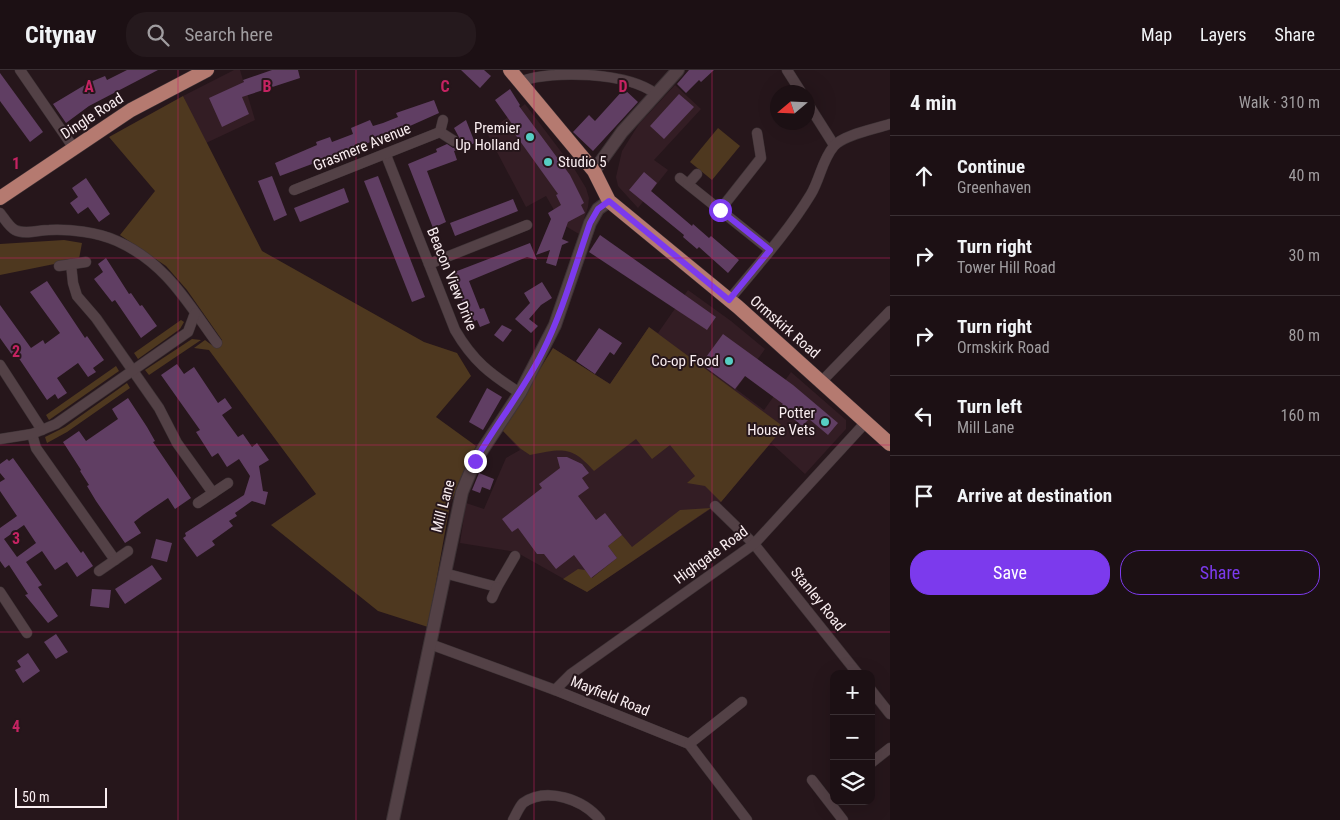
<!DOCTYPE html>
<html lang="en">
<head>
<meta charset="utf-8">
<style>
  :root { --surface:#1c1014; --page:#25191d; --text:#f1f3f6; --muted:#a09da0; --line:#3a3034; --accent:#7c3aed }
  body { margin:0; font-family:"Roboto Condensed",sans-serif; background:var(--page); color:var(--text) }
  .controls { position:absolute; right:15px; bottom:15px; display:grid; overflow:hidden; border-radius:10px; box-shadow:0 5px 20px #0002 }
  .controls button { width:45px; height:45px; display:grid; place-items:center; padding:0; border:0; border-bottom:1px solid var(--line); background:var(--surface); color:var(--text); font:25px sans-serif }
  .compass { position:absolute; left:770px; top:15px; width:45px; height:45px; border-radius:50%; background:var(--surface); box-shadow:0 5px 20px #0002; rotate:251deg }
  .scale { position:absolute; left:15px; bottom:12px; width:92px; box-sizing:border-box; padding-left:5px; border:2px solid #f9edf0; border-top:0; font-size:14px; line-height:18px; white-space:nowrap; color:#f9edf0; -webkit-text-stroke:4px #26161b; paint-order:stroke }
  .stop { position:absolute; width:15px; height:15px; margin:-11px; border:4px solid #7c3aed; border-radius:50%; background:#fff }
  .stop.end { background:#7c3aed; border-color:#fff; box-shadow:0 1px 5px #0008 }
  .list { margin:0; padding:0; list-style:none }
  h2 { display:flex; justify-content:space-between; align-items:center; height:65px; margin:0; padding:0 20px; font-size:21px }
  h2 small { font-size:16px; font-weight:400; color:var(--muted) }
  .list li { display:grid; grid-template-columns:32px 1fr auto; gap:15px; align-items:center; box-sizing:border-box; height:80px; padding:0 20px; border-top:1px solid var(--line) }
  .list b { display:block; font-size:19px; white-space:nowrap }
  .list p { margin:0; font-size:16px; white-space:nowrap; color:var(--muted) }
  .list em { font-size:16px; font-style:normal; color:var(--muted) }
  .actions { display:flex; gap:10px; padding:15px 20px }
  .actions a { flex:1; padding:11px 0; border:1px solid var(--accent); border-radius:20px; text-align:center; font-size:18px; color:var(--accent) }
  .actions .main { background:var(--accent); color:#fff }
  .icon { flex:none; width:28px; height:28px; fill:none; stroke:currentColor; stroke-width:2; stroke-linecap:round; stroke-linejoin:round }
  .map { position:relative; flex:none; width:890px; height:750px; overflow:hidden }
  header { display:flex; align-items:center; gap:30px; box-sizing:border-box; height:70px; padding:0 25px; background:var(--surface); border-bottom:1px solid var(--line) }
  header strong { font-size:24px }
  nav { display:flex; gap:28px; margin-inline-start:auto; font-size:18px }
  .search { width:350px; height:45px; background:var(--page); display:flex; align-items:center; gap:12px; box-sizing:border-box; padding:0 18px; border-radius:20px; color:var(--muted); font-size:19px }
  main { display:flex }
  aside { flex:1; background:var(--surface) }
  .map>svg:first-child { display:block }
  .built { fill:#331d24 }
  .green { fill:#4e381f }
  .building { fill:#603e63; fill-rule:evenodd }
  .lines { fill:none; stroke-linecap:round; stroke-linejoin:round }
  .minor-casing { stroke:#3d3235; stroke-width:11 }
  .tertiary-casing { stroke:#3d3235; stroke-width:14 }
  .primary-casing { stroke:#3d3235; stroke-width:15 }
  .minor { stroke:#534146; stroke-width:10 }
  .tertiary { stroke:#534146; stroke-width:12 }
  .primary { stroke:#b57a70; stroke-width:14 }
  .route { stroke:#7c3aed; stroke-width:6 }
  .grid { fill:none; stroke:#c52362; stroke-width:1; stroke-opacity:0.55 }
  .poi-dot { fill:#56cec3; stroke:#26161b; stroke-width:2 }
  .labels { text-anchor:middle; stroke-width:4; stroke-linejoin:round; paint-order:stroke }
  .street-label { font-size:15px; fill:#f9edf0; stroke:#26161b }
  .poi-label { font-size:15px; fill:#f9edf0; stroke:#26161b; text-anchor:end }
  .grid-label { font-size:16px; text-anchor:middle; font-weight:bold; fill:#c52362; stroke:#26161b; stroke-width:4; stroke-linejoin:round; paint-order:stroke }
</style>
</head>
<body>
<header>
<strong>Citynav</strong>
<div class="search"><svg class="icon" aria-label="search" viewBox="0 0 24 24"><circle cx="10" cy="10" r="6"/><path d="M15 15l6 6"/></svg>Search here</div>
<nav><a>Map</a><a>Layers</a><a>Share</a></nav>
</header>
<main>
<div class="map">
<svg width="890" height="750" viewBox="0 0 890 750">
  <rect width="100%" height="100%" fill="#26161b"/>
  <g class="built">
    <path d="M234,0H240L255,50L206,73L183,26Z"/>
    <path d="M675,15L701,39L654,90L668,100L638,138L618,116L616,107L622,81L639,54Z"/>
    <path d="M525,34L575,100L586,118L589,128L588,137L579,164L562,154L546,126L526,137L487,63Z"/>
    <path d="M688,220L731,251L765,279L736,319L764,340L791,302L846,350V359L805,404L771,373L721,432L587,522L516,482L460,473L466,433L484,439L506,388L520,380L502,360L553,278L610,314L649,257L658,263Z"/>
  </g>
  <g class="green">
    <path d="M183,26L262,181L424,272L457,283L471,306L436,347L476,376L450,434L428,557L378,541L271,455L316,424L209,280L194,278L205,270L213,276L222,270L187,220L166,196L120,165L155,121L109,67Z"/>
    <path d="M718,58L740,76L712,110L690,92Z"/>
    <path d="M64,170L82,173L79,189L0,205V174Z"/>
    <path d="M181,250L184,252L180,259L138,289L134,283Z"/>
    <path d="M649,257L784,357L721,432L705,416L687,413L695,406L670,375L652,389L636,369L594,401C571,375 562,379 530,385L521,379L502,360L553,278L610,314Z"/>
    <path d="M192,269L201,270L149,305L145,300Z"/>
    <path d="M116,296L119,301L49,350L46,345Z"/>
    <path d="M127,313L130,318L67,362L47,373L45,367L65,357Z"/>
    <path d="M711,438L587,522L563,509L578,499L585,500L592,508L617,488L608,476L622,465L632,477L680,440Z"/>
  </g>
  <g class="building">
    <path d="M127,0H158L89,36L66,53L53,34L88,13L105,6L107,10Z"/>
    <path d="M272,0H298L300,8L242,27L249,44L222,57L209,28L244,12L243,10Z"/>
    <path d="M461,0H484L491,6L480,18Z"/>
    <path d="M689,0H714L701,12L699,10L686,23L677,14Z"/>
    <path d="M0,3L43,62L30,72L0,31Z"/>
    <path d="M510,19L520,35L519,36L570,105L584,133L581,135L585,143L568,152L562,169L569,172L562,175L556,196L546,193L550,180L536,185L551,149L548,143L561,135L556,125L558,124L512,60L515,58L495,30Z"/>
    <path d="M624,19L638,32L593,81L573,62L589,45L595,51Z"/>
    <path d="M679,24L694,37L664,69L650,56Z"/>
    <path d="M434,30L439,43L392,64L280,106L275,93L317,75L316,72L330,67L332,72L353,64L351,58L370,50L373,56L383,53L398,47L396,43Z"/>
    <path d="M466,50L475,73L454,81L457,90L427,101L446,152L433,158L408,94L437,82L436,79L447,74L453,78L458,77L461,71L454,58Z"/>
    <path d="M644,102L657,113L651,121L692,156L693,154L709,168L711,166L739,190L728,203L699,177L697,179L683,167L684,165L629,120Z"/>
    <path d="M272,106L287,145L274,151L258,111Z"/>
    <path d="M378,106L425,227L412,232L364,111Z"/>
    <path d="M86,108L110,144L99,152L88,137L78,144L70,133L78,127L72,118Z"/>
    <path d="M344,118L349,132L300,152L294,138Z"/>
    <path d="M513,129L518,141L455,166L450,153Z"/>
    <path d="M600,165L716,247L707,260L589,182Z"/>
    <path d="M530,173L537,190L527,187L469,211L480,239L484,238L490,253L480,257L477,250L470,253L452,203Z"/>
    <path d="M106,188L129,224L131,223L140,236L142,235L157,256L141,268L115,230L112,232L94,209L103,202L98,194Z"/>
    <path d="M47,211L85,268L87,266L104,290L93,298L96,302L88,307L78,293L57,308L67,323L58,329L55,324L47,330L18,287L15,289L0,268V235L31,278L43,270L45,274L60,263L30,222Z"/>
    <path d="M542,212L552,228L541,235L529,249L538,256L531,263L515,249L530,233L524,223Z"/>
    <path d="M502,255L512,260L503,272L494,265Z"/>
    <path d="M599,258L622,273L614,285L610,282L595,304L576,291Z"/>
    <path d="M723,264L793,315L838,353L828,365L809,349L802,356L780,337L783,334L745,306L735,319L701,294Z"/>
    <path d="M177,294L184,304L194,297L218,333L225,328L232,338L222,345L238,367L243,364L252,377L257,373L269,390L259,396L263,421L268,422L265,435L252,431L235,443L237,446L229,451L233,456L212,471L215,475L197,487L183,468L186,466L185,463L244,425L250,406L239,389L227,397L218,383L212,387L205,376L196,362L200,360L161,305Z"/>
    <path d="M487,318L502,327L483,360L469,352Z"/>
    <path d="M128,328L147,357L155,371L153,372L191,428L175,439L168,428L143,445L134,452L141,463L125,473L96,431L87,416L89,415L80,401L81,400L63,372L79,361L86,371L118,349L112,339Z"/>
    <path d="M557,387H567L582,394L589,403L582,408L589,418L578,426L596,450L605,443L622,465L608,476L617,488L591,508L574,485L556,499L544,484H537L518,458L512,462L502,449L542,418L539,414L560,398Z"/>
    <path d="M13,388L81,483L83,481L93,496L77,507L67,492L55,500L42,481L26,492L42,515L38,517L58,546L48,553L25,525L28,524L9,495L5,498L0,491V458L17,446L0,421V412L5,409L0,403V394L7,389L9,391ZM24,455L36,473L17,487L4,469Z"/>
    <path d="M479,403L494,409L490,420L482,417L480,423L472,420Z"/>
    <path d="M156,469L172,473L167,492L151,488Z"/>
    <path d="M152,495L162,509L125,534L115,519Z"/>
    <path d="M92,519L111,520L109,538L90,536Z"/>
    <path d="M56,564L68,582L56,589L44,572Z"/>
    <path d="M28,583L40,601L23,613L15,600L21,597L17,591Z"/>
  </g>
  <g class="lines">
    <defs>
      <g id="minor">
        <path d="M20,0L73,77"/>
        <path d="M787,0L801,22"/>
        <path d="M522,11C553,0 627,2 656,24"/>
        <path d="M808,34L834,75"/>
        <path d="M443,50L440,62L454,71"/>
        <path d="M386,85L455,260C473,291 490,304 520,323"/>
        <path d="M680,108L770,180"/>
        <path d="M688,114L697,104"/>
        <path d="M294,120L440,62"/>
        <path d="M720,140L761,88L757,63"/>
        <path d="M0,143C4,148 9,157 15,160C25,165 39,160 49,160C70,159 97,162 117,171C166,193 187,232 217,273"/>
        <path d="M71,194L73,213L77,226L96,248L159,338L177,373L213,423"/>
        <path d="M429,194L527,155"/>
        <path d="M59,196L86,192"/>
        <path d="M729,230C757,196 788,162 811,124C820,109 822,90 834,76C843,65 875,59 890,54"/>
        <path d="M0,295L42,360"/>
        <path d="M822,311L890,241"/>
        <path d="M32,364L36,378L115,490"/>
        <path d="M0,369L32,364L56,354L188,262L195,243"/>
        <path d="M198,433L228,413"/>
        <path d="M715,436L754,474L858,604"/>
        <path d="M99,501L128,481"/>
        <path d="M444,503L497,517L515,486"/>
        <path d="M0,522L27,563"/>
        <path d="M492,528L497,517"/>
        <path d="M430,574L555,620L689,674L747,750"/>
        <path d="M555,620L571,604L754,474L866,352"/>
        <path d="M871,620L890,644"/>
        <path d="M689,674L742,632"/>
        <path d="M871,693L890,678"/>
        <path d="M812,710L843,750"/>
        <path d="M513,750C516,745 519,737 523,733C547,716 584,730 600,750"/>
      </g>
      <g id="tertiary">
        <path d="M594,101L622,62L678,0"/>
        <path d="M393,750L462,422L475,391L520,323L555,255L590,153L598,139L609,131"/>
      </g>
      <g id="primary">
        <path d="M510,0L594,101L609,131L738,237L890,374"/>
        <path d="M0,128L131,40L207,0"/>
      </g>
    </defs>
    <use href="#minor" class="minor-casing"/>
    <use href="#tertiary" class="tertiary-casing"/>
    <use href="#primary" class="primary-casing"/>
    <use href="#minor" class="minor"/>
    <use href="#tertiary" class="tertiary"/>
    <use href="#primary" class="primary"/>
  </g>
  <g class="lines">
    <path class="route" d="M475,391C496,354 523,321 542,283C563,241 575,196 590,153L598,139L609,131L729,230L770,180L720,140"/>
  </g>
  <path class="grid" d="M178,0V750M356,0V750M534,0V750M712,0V750M0,188H890M0,375H890M0,562H890"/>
  <g class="poi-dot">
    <circle cx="530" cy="67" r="5"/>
    <circle cx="548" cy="92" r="5"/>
    <circle cx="729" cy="291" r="5"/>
    <circle cx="825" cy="352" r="5"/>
  </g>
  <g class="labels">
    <g class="street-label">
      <text transform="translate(92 46) rotate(-33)" y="5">Dingle Road</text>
      <text transform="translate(362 77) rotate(-22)" y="5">Grasmere Avenue</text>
      <text transform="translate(452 209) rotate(68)" y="5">Beacon View Drive</text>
      <text transform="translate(785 257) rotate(41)" y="5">Ormskirk Road</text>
      <text transform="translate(443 436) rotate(-75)" y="5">Mill Lane</text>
      <text transform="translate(711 485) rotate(-36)" y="5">Highgate Road</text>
      <text transform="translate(818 529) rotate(51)" y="5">Stanley Road</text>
      <text transform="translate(610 626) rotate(22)" y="5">Mayfield Road</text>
    </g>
    <g class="poi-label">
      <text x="520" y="63">Premier<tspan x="520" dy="17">Up Holland</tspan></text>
      <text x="558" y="97" text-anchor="start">Studio 5</text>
      <text x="719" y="296">Co-op Food</text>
      <text x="815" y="348">Potter<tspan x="815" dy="17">House Vets</tspan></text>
    </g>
  </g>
  <g class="grid-label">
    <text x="89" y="22">A</text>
    <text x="267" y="22">B</text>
    <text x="445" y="22">C</text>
    <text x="623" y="22">D</text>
    <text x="16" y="99">1</text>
    <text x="16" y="287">2</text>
    <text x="16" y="474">3</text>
    <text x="16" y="662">4</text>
  </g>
</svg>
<div class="controls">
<button>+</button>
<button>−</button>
<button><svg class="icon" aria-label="layers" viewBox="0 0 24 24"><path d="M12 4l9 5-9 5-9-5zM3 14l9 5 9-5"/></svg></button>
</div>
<svg class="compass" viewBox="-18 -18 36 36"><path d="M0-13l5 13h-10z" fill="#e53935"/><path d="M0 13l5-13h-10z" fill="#a09da0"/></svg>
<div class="scale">50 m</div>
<div class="stop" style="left:720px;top:140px"></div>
<div class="stop end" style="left:475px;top:391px"></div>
</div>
<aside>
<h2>4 min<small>Walk · 310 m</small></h2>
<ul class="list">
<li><svg class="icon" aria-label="ahead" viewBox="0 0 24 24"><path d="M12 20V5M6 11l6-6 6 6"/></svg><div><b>Continue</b><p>Greenhaven</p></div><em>40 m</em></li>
<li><svg class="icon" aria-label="right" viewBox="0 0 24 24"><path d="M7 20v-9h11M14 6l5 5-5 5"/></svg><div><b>Turn right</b><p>Tower Hill Road</p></div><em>30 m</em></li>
<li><svg class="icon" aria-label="right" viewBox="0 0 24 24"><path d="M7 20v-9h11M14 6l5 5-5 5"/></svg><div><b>Turn right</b><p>Ormskirk Road</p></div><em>80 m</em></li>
<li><svg class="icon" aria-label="left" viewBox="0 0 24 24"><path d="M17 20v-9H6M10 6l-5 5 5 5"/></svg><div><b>Turn left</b><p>Mill Lane</p></div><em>160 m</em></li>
<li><svg class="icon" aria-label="arrive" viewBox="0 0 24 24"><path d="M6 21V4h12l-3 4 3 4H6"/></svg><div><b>Arrive at destination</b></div></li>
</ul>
<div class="actions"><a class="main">Save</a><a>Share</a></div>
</aside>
</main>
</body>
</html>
